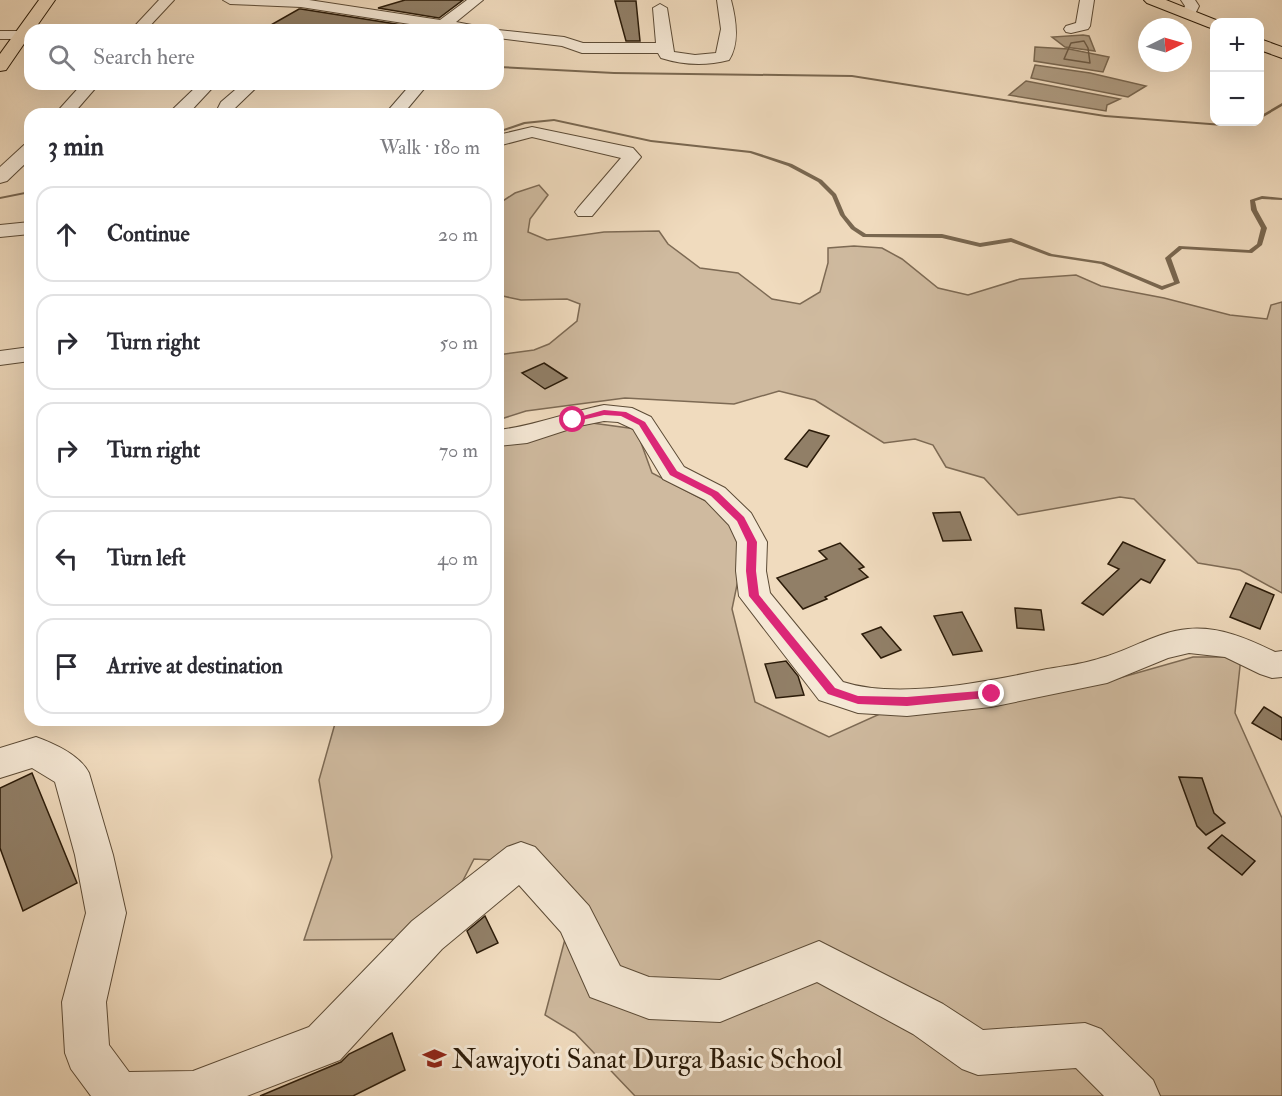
<!DOCTYPE html>
<html lang="en">
<head>
<meta charset="utf-8">
<style>
  :root { --surface:#fff; --page:#f2f2f3; --text:#2b2b33; --muted:#7c7c81; --line:#e1e1e2 }
  body { margin:0; font-family:"IM FELL Double Pica",serif; background:var(--page); color:var(--text) }
  .controls { position:absolute; right:18px; top:18px; display:grid; overflow:hidden; border-radius:12px; box-shadow:0 6px 24px #0002 }
  .controls button { width:54px; height:54px; display:grid; place-items:center; padding:0; border:0; border-bottom:2px solid var(--line); background:var(--surface); color:var(--text); font:30px sans-serif }
  .compass { position:absolute; left:1138px; top:18px; width:54px; height:54px; border-radius:50%; background:var(--surface); box-shadow:0 6px 24px #0002; rotate:85deg }
  .stop { position:absolute; width:18px; height:18px; margin:-14px; border:4px solid #db2777; border-radius:50%; background:#fff }
  .stop.end { background:#db2777; border-color:#fff; box-shadow:0 2px 6px #0008 }
  .list { margin:0; padding:0; list-style:none }
  h2 { display:flex; justify-content:space-between; align-items:center; height:78px; margin:0; padding:0 24px; font-size:26px }
  h2 small { font-size:20px; font-weight:400; color:var(--muted) }
  .list li { display:grid; grid-template-columns:39px 1fr auto; gap:18px; align-items:center; box-sizing:border-box; height:96px; margin:0 12px 12px; padding:0 12px; border:2px solid var(--line); border-radius:18px }
  .list b { display:block; font-size:22px; white-space:nowrap }
  .list em { font-size:20px; font-style:normal; color:var(--muted) }
  .icon { flex:none; width:33px; height:33px; fill:none; stroke:currentColor; stroke-width:2; stroke-linecap:round; stroke-linejoin:round }
  .map { position:relative; flex:none; width:1282px; height:1096px; overflow:hidden }
  .search { position:absolute; background:var(--surface); box-shadow:0 6px 24px #0002; left:24px; top:24px; width:480px; height:66px; display:flex; align-items:center; gap:15px; box-sizing:border-box; padding:0 21px; border-radius:18px; color:var(--muted); font-size:22px }
  .panel { position:absolute; background:var(--surface); box-shadow:0 6px 24px #0002; left:24px; top:108px; width:480px; height:618px; border-radius:18px }
  .map>svg:first-child { display:block }
  .green { fill:#cfba9f; stroke:#7d6a54; stroke-width:1.5 }
  .water { fill:#ad9a80; stroke:#796750; stroke-width:1.5 }
  .lines { fill:none; stroke-linecap:round; stroke-linejoin:round }
  .shore { stroke:#6c5a44; stroke-width:1.5 }
  .stream { fill:#796750; fill-rule:evenodd }
  .building { fill:#917f67; stroke:#2b1b09; stroke-width:1.5 }
  .minor-casing { stroke:#5c4b36; stroke-width:2 }
  .major-casing { stroke:#2b1b09; stroke-width:2 }
  .minor { fill:#f5e8d5; fill-rule:evenodd }
  .major { fill:#f0dbbe; fill-rule:evenodd }
  .route { fill:#db2777 }
  .labels { text-anchor:middle; stroke-width:6; stroke-linejoin:round; paint-order:stroke }
  .near-poi-label { font-size:27px; fill:#2b1b09; stroke:#f5e8d5; text-anchor:start }
</style>
</head>
<body>
<div class="map">
<svg width="1282" height="1096" viewBox="0 0 1282 1096">
  <rect width="100%" height="100%" fill="#f0dbbe"/>
  <filter id="stains"><feTurbulence type="fractalNoise" baseFrequency=".00333" numOctaves="4"/><feColorMatrix values="0 0 0 0 .2 0 0 0 0 .09 0 0 0 0 .02 0 0 0 .5 -.17"/></filter>
  <radialGradient id="worn" r=".72"><stop offset=".6" stop-color="#630" stop-opacity="0"/><stop offset="1" stop-color="#630" stop-opacity=".3"/></radialGradient>
  <g class="green">
    <path d="M539,185L548,195L530,219L528,232L547,240L604,232L659,231L668,244L700,268L738,273L772,299L800,304L820,292L828,263V248L854,246L882,248L902,259L938,288L968,295L1020,279L1076,275L1101,286L1164,298L1230,315L1267,319L1271,305L1282,302V593L1240,570L1198,563L1134,499L1120,497L1018,515L984,478L946,467L933,445L915,439L884,443L815,400L779,391L734,404L625,398L526,411L498,420V355L534,350L549,344L577,321L580,304L567,299L521,300L498,295V204L515,193Z"/>
    <path d="M592,423L636,429L652,473L725,511L744,551L732,609L755,702L829,737L893,708L1098,684L1193,657H1241L1235,713L1282,818V1096H635L575,1033L545,1015L569,924L493,860L474,859L433,939L304,940L332,857L319,780L336,720H498V446Z"/>
  </g>
  <g class="water">
    <path d="M1083,35L1089,36L1095,51L1065,47L1052,37Z"/>
    <path d="M1035,47L1069,49L1109,57L1103,72L1034,61Z"/>
    <path d="M1035,65L1090,73L1146,86L1128,97L1031,78Z"/>
    <path d="M1026,81L1120,99L1107,105L1106,111L1009,95Z"/>
  </g>
  <g class="lines">
    <path class="shore" d="M1084,41L1088,48L1090,63L1064,59L1071,43Z"/>
    <g class="stream">
      <path d="M0,30H16L18,31L16,32H0Z"/>
      <path d="M498,66L614,72L852,75L1105,115L1223,124L1246,122H1257L1255,123L1223,126L1105,117L852,77L614,74L498,68Z"/>
      <path d="M1282,103V106L1260,119V116Z"/>
      <path d="M554,119L651,140L751,151L792,164L822,180L836,194L845,215L855,227L866,234H942L980,243L1011,238L1052,254L1104,262L1162,286L1174,282L1165,258L1179,246L1249,250L1257,244L1261,228L1251,210L1250,200L1262,196L1282,198V200L1262,199L1255,201L1257,210L1267,228L1262,245L1252,253L1182,249L1171,258L1180,283L1162,290L1101,264L1049,256L1011,242L980,247L942,238L863,237L851,229L840,215L832,196L818,182L788,166L750,153L651,142L554,121L525,124L498,133V131L524,122Z"/>
      <path d="M30,191V193L0,199V197Z"/>
    </g>
  </g>
  <g class="building">
    <path d="M405,0H463L439,18L378,8Z"/>
    <path d="M615,1H636L640,41H626Z"/>
    <path d="M299,9H301L421,28L417,30H262Z"/>
    <path d="M544,363L567,378L545,389L522,373Z"/>
    <path d="M809,430L829,436L807,467L785,459Z"/>
    <path d="M960,512L971,540L943,541L933,513Z"/>
    <path d="M1123,542L1165,560L1150,583L1141,579L1103,615L1082,603L1119,569L1108,564Z"/>
    <path d="M840,543L864,567L859,569L868,577L825,597L827,599L803,609L777,578L827,559L819,551Z"/>
    <path d="M1246,583L1274,595L1260,629L1230,617Z"/>
    <path d="M1015,608L1041,610L1044,630L1017,628Z"/>
    <path d="M962,612L982,651L953,655L934,616Z"/>
    <path d="M881,627L901,650L881,658L862,634Z"/>
    <path d="M786,661L798,676L804,695L776,698L765,664Z"/>
    <path d="M1264,707L1282,718V740L1252,723Z"/>
    <path d="M32,773L77,883L23,911L0,848V788Z"/>
    <path d="M1179,777L1202,778L1214,813L1225,823L1206,835L1197,826Z"/>
    <path d="M1222,835L1255,861L1242,875L1208,848Z"/>
    <path d="M485,916L498,943L477,953L467,931Z"/>
    <path d="M392,1033L405,1070L353,1096H260L341,1062L349,1054Z"/>
  </g>
  <g class="lines">
    <defs>
      <g id="minor">
        <path d="M159,0H174L146,30H131Z"/>
        <path d="M223,0H309L440,20L467,0H483L456,22L482,27L484,30H448L301,7L230,4Z"/>
        <path d="M717,0H731C736,19 740,43 729,60C706,66 683,65 661,58L658,53H582L562,46L498,38V30H496H498L564,37L583,43H656L653,8L660,4L667,8L674,52L695,55L716,53L721,29Z"/>
        <path d="M1080,0H1094L1090,26L1088,29L1071,33L1066,32L1064,29L1066,26L1076,23Z"/>
        <path d="M1181,0H1195L1199,6L1194,16H1184L1182,13L1185,6Z"/>
        <rect x="0" y="31" width="30" height="8"/>
        <path d="M82,84H99L73,114H55Z"/>
        <path d="M199,84H216L188,114H171L173,109Z"/>
        <path d="M242,84H260L235,108L233,114H215L221,102Z"/>
        <path d="M411,84H428L403,114H385Z"/>
        <path d="M532,127L633,148L641,157L592,216H578L575,212L578,208L621,158L532,137L498,146V135Z"/>
        <path d="M30,144V159L7,181L0,183V167L24,145Z"/>
        <path d="M30,222V234L0,237V225Z"/>
        <path d="M30,347V361L0,365V351Z"/>
        <path d="M604,405L632,408L651,417L684,467L725,488L751,513L767,542L766,571L770,593L843,682C899,700 990,681 1047,669C1065,666 1084,664 1101,658C1131,650 1156,632 1188,629C1219,626 1248,639 1275,652L1282,651V677L1272,678L1260,674L1225,657L1189,653L1168,658L1107,683L991,707L907,716L858,713L819,700L739,596L736,571L737,542L729,525L705,500L663,479L633,429L618,422L604,421L579,426L527,443L498,446V430C534,426 568,412 604,405Z"/>
        <path d="M36,737C55,744 80,755 89,773L113,855L126,913L106,1002L109,1045L129,1072L193,1071L309,1027L412,921L507,847L521,842L535,847L589,906L620,966L649,977L720,980L819,941L943,1004L983,1030L1085,1023L1101,1029L1153,1080L1160,1096H1104L1076,1068L978,1075L962,1069L913,1034L817,982L720,1022L649,1019L590,997L561,932L519,885L442,949L340,1060L247,1096H91L71,1069L65,1053L62,1002L86,913L75,855L55,782L32,768L0,778V748Z"/>
      </g>
      <g id="major">
        <path d="M39,0H55L34,30H30V35L6,70L0,71V54Z"/>
        <path d="M1144,0H1166L1221,22H1214V29L1208,27L1147,3Z"/>
        <path d="M1260,39L1282,47V58L1260,50Z"/>
      </g>
    </defs>
    <use href="#minor" class="minor-casing"/>
    <use href="#major" class="major-casing"/>
    <use href="#minor" class="minor"/>
    <use href="#major" class="major"/>
  </g>
  <path class="route" d="M604,410L626,412L645,422L677,471L718,492L744,517L757,542L756,571L759,595L835,688L858,696L907,697L992,690L995,691V697L907,706L858,704L828,694L749,596L746,571L747,542L737,521L711,496L670,475L639,425L621,416L604,415L573,422L569,420Z"/>
  <defs>
    <symbol id="school-bare" viewBox="-9 -9 18 18"><path d="M0-5L7-2L0 1L-7-2ZM-4 1L0 2.5L4 1V4Q0 6-4 4Z" fill="#8f2418" stroke="#f5e8d5" stroke-width="2.5" paint-order="stroke"/></symbol>
  </defs>
  <g fill-rule="evenodd">
    <use href="#school-bare" x="418" y="1042" width="33" height="33"/>
  </g>
  <g class="labels">
    <g class="near-poi-label">
      <text x="452" y="1068">Nawajyoti Sanat Durga Basic School</text>
    </g>
  </g>
  <rect width="100%" height="100%" filter="url(#stains)"/>
  <rect width="100%" height="100%" fill="url(#worn)"/>
</svg>
<div class="controls">
<button>+</button>
<button>−</button>
</div>
<svg class="compass" viewBox="-18 -18 36 36"><path d="M0-13l5 13h-10z" fill="#e53935"/><path d="M0 13l5-13h-10z" fill="#7c7c81"/></svg>
<div class="stop" style="left:573px;top:420px"></div>
<div class="stop end" style="left:992px;top:694px"></div>
<div class="search"><svg class="icon" aria-label="search" viewBox="0 0 24 24"><circle cx="10" cy="10" r="6"/><path d="M15 15l6 6"/></svg>Search here</div>
<section class="panel">
<h2>3 min<small>Walk · 180 m</small></h2>
<ul class="list">
<li><svg class="icon" aria-label="ahead" viewBox="0 0 24 24"><path d="M12 20V5M6 11l6-6 6 6"/></svg><div><b>Continue</b></div><em>20 m</em></li>
<li><svg class="icon" aria-label="right" viewBox="0 0 24 24"><path d="M7 20v-9h11M14 6l5 5-5 5"/></svg><div><b>Turn right</b></div><em>50 m</em></li>
<li><svg class="icon" aria-label="right" viewBox="0 0 24 24"><path d="M7 20v-9h11M14 6l5 5-5 5"/></svg><div><b>Turn right</b></div><em>70 m</em></li>
<li><svg class="icon" aria-label="left" viewBox="0 0 24 24"><path d="M17 20v-9H6M10 6l-5 5 5 5"/></svg><div><b>Turn left</b></div><em>40 m</em></li>
<li><svg class="icon" aria-label="arrive" viewBox="0 0 24 24"><path d="M6 21V4h12l-3 4 3 4H6"/></svg><div><b>Arrive at destination</b></div></li>
</ul>
</section>
</div>
</body>
</html>
